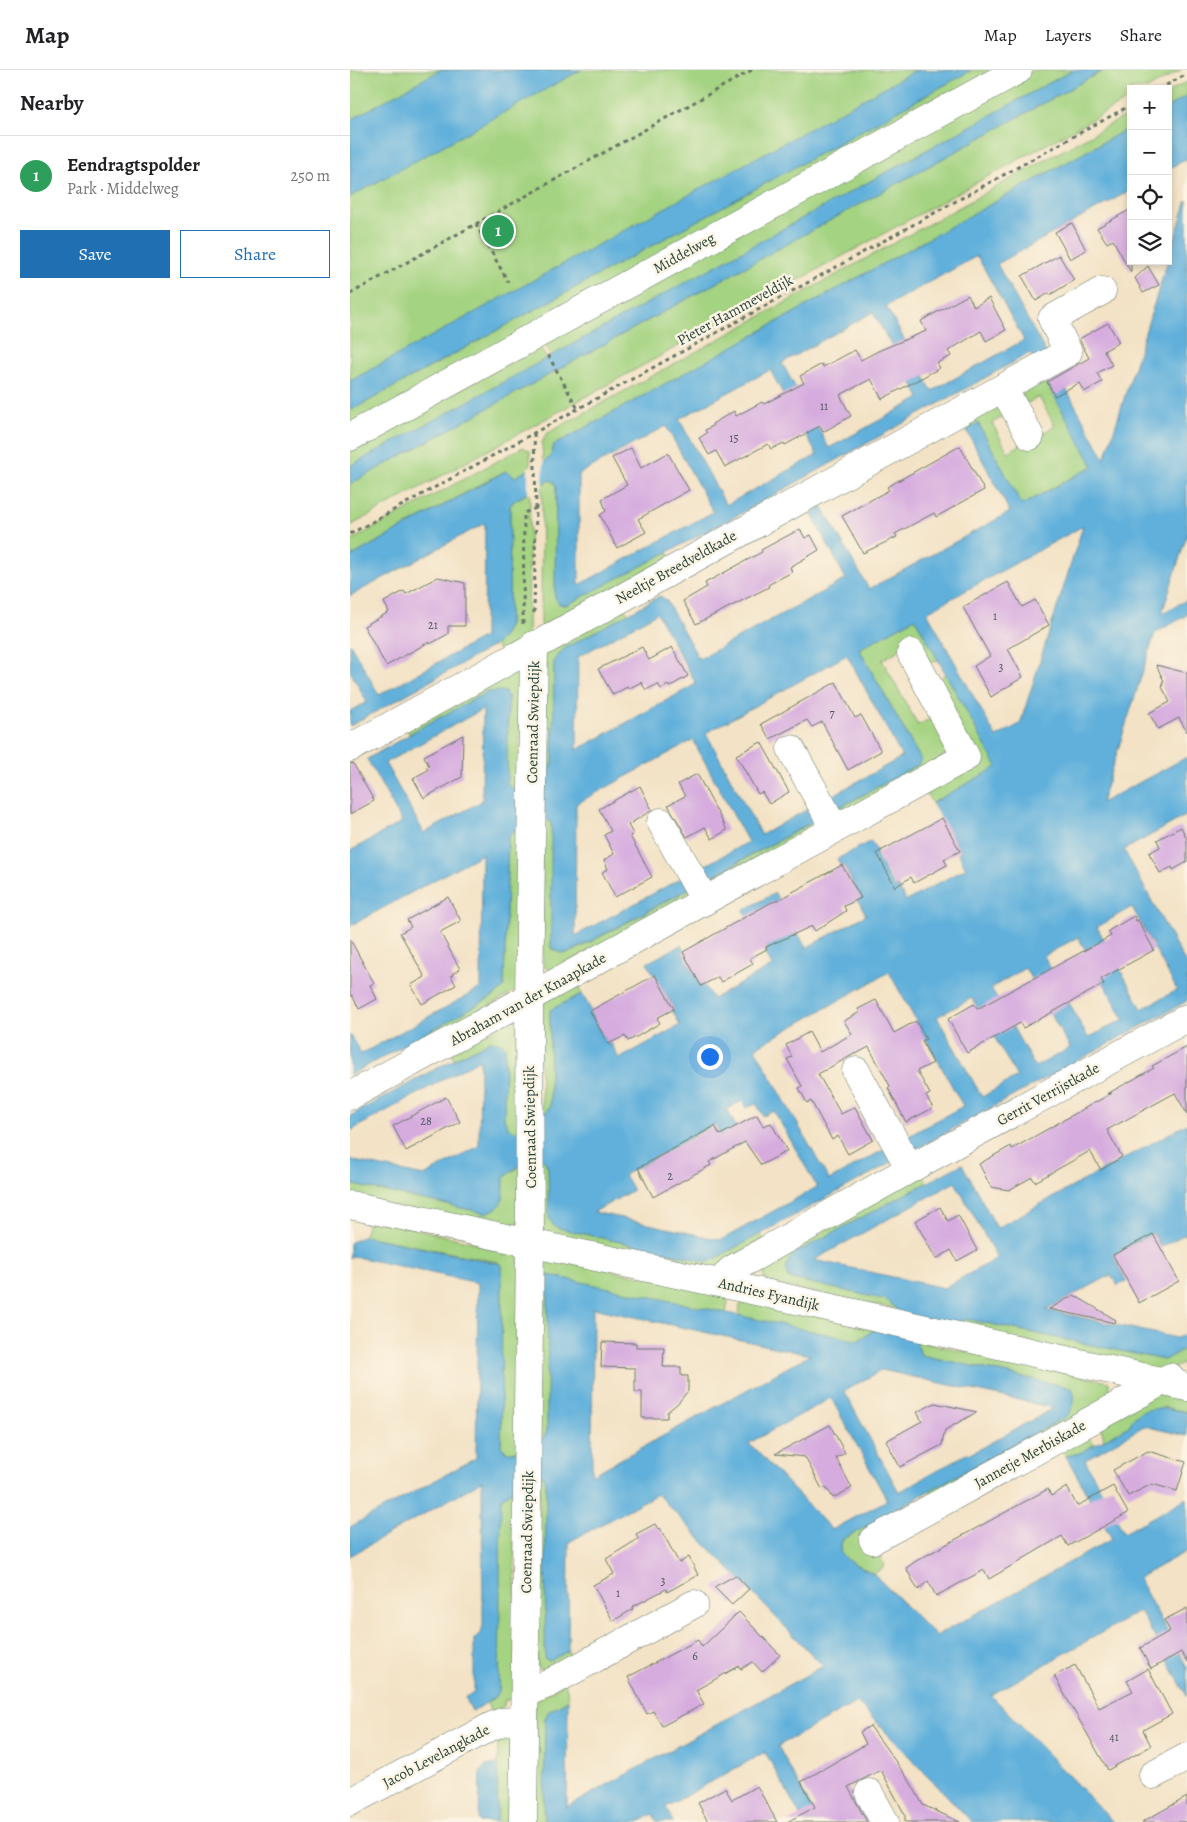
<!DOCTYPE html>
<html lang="en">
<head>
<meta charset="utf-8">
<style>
  :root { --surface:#fff; --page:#f2f2f2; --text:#202124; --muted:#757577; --line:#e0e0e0; --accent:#1f6fb2 }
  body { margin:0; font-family:Alegreya,serif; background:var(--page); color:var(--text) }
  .controls { position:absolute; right:15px; top:15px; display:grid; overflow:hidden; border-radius:0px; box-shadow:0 2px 8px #0003 }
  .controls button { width:45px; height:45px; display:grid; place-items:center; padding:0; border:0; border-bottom:1px solid var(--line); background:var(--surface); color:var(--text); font:25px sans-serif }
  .you { position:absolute; left:359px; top:986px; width:18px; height:18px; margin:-12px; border:4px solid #fff; border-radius:50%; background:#1a73e8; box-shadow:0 0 0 8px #1a73e833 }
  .badge { display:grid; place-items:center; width:32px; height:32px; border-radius:50%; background:var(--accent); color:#fff; font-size:16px; font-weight:700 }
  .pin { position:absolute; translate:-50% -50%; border:2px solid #fff; box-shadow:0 1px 5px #0006 }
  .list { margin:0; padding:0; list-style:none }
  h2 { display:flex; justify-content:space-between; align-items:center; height:65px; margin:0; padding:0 20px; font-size:21px }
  h2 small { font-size:16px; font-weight:400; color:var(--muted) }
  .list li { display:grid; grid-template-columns:32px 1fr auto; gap:15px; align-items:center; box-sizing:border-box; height:80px; padding:0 20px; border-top:1px solid var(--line) }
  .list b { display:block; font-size:19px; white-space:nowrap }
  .list p { margin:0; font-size:16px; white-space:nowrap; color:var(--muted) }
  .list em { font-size:16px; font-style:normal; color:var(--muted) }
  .actions { display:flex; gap:10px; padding:15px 20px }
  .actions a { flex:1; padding:11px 0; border:1px solid var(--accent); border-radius:0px; text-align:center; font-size:18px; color:var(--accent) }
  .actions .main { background:var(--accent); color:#fff }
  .icon { flex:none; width:28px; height:28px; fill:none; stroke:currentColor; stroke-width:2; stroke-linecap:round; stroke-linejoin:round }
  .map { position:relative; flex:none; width:837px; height:1752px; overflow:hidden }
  header { display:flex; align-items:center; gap:30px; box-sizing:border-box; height:70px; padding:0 25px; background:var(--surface); border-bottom:1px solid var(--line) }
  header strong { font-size:24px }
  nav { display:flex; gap:28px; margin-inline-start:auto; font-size:18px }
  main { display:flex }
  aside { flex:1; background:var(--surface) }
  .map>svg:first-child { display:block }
  .green { fill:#a4d381; stroke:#62885a }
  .water { fill:#61b0db; stroke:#407688; fill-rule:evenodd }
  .pier { fill:#f3e2c5 }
  .building { fill:#d6acdf }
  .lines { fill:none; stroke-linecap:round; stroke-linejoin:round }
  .minor-casing { stroke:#697767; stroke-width:29 }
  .path { stroke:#697767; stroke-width:3; stroke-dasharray:4 4; stroke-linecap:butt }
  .minor { stroke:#fff; stroke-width:28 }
  .labels { text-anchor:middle; stroke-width:5; stroke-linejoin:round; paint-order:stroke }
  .number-label { font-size:12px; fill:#4d595f }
  .street-label { font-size:15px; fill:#1f3d34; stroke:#fcf5e5 }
</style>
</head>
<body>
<header>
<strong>Map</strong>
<nav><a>Map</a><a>Layers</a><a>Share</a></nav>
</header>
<main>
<aside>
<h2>Nearby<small></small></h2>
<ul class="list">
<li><span class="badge" style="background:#2e9e5b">1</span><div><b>Eendragtspolder</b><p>Park · Middelweg</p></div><em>250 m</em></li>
</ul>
<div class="actions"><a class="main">Save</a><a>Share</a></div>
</aside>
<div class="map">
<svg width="837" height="1752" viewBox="0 0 837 1752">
  <rect width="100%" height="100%" fill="#fcf5e5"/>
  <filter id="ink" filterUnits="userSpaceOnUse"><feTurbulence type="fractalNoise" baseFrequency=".02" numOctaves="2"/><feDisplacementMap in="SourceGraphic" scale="10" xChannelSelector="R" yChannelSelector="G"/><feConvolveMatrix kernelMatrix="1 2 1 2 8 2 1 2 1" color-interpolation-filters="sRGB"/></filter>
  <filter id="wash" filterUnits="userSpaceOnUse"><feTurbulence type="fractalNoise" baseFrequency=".0096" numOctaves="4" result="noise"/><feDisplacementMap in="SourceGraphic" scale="20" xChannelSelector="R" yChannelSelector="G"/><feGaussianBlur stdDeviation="1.12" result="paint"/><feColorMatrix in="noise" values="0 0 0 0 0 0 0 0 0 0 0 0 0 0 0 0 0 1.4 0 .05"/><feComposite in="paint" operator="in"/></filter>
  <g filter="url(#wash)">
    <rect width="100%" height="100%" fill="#f3e2c5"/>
    <g class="green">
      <path d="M0,0H593L0,321Z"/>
      <path d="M622,0H649L0,358V341Z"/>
      <path d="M684,0H723L202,286L195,274L197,269Z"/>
      <path d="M754,0H831L797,19H781V28L0,456V414Z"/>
      <path d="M837,12V26L818,37V22Z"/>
      <path d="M781,43V57L204,375L200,388L193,392L192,373L196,364Z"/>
      <path d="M190,277L197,289L0,396V378Z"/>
      <path d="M691,302L743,396L672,435L628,353L617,361L608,350L630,337L649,336L656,345L642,353L658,382L705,356L689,327L674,335C669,316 678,314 691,302Z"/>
      <path d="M173,377L180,381V399L165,408L155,401L0,487V471Z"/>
      <path d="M200,410L204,412L206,416L205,527L213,535H217L224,531L318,482L320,488L192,558L191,552L192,415Z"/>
      <path d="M180,422L178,565L153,585L145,575L151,569L159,555L160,436L164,431Z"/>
      <path d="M274,538L279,544L215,578L204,590L203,692L197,705L189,709L194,585Z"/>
      <path d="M565,548L589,590L577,592L563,572L532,590L568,655L582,648L598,680L597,684L492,748L482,742L568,695L571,690L509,579Z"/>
      <path d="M166,600L171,604L169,719H163L157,713L158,626L137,622L59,664L57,658Z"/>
      <path d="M595,603L648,697L582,733L576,722L627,688L586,614Z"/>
      <path d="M191,746C200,748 201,753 202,761L201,878C209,884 215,884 224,881L340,819L343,825L202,901L193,896Z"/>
      <path d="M471,748L473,753L364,818L352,812Z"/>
      <path d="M169,758L174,916L80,969L75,963L147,924L154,917L158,768L163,761Z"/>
      <path d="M224,910L232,924L200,940V1036L192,1047L188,937Z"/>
      <path d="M159,951L167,954L173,1057L165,1062L158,1057L154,1049L155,977L140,971L104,989L102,982Z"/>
      <path d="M188,1087L195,1091L198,1098L201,1151L208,1158L359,1192L411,1163L413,1169L359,1205L194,1169Z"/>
      <path d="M173,1095L169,1153L164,1158L0,1128V1114L135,1143L153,1130L154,1107L159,1103Z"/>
      <path d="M570,1104L578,1112L447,1182L438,1208L538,1230L546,1239L417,1213L414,1208V1197Z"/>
      <path d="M19,1148L169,1183L170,1380L158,1383L151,1376L152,1196L148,1192L14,1166Z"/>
      <path d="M200,1189L371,1221L378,1232L376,1243L198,1205L197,1361L193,1369L187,1373L186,1202L194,1192Z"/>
      <path d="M404,1229L524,1260L509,1270H504L389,1246L390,1235Z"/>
      <path d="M616,1249L814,1290L837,1277V1291L815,1303L600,1257Z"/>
      <path d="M566,1271L759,1312L760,1327L586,1427L580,1420L717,1346C722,1336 727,1329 722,1318L571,1285Z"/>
      <path d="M813,1317L837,1322V1342L814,1337L754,1370L751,1357Z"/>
      <path d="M733,1362L745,1374L730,1383L716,1386L710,1375Z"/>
      <path d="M190,1405L193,1406L196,1412L200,1591L218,1581L224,1594L195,1603L187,1597Z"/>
      <path d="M163,1420L168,1630H155L154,1636L141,1644L137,1633L144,1628L149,1621L150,1433C152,1425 157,1423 163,1420Z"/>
      <path d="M518,1455C522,1466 517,1478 522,1488L529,1485L535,1496L524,1504L499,1491L490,1482L492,1470Z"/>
      <path d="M214,1613L217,1619L218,1630L199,1641L195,1648L194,1752H179L184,1632Z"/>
      <path d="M148,1664L157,1668H168L167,1752H147Z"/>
    </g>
    <g class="water">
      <path d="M90,0H231L0,127V50Z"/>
      <path d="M566,0H622L0,341V311Z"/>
      <path d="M723,0H754L0,414V396Z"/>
      <path d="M837,26V89L818,99V37Z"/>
      <path d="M781,57V120L647,194L755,389L837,130V465L812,543L837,530V545L805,563L751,733L837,687V745L774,780L837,896V931L359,1192L208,1158L203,1155L199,1148L198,1098C196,1093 193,1087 186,1088C179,1089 159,1102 154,1107C153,1127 157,1137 135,1143L0,1114V1090L74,1106L129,1076L130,989L0,1061V1046L87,998L140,971C147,971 151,972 155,977L154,1049L158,1057L165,1062L192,1047L200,1036V940L232,924L241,940L239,941L258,975L261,973L269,989L330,955L322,940L324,938L297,893L331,875L334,881L332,882L351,916L354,915L363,929L422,896L415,881L418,879L399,846H397L394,840L425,823L428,829L426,831L444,865L448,863L456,878L516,845L508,830L511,828L493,794L490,795L487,789L521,771L527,782L525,783L544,818L548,816L556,831L616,798L608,783L611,781L582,733L647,697L565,548L509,579L571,690L568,695L219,883H211L201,878V753L196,748L191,746L163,761L158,768L154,917L147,924L0,1005V965L11,984L131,918L132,784L0,856V781L52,752L17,689L74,656L137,622L150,621L155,622L158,627L157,713L163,719H169L197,705L203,693L204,590L215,578L310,526L316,530L349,589L496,509L461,443L472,437L519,519L660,442L617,361L628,353L672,435L743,396L680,283L384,447L217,535L209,534L205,527L206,416L204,412L200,410L164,431L160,436L159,555L151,569L145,575L0,656V641L17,632L0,601V573L29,625L134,567L135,453L0,526V487L156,401L165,407L200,388L204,375ZM627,186L674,270L582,321L536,236ZM523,242L570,328L479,378L432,293ZM420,300L467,385L376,435L329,349ZM316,356L363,442L229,515V404ZM733,456L670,654L646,667L577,542ZM307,543L346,614L227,680L228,587ZM497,585L552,687L411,765L356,663ZM133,639L132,731L74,763L35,693ZM343,670L398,772L225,866L226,734ZM782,837L827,920L792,939L747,857ZM728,867L774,949L738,968L694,886ZM675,898L720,978L685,997L641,918ZM539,902L613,1036L479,1110L405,978ZM622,928L667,1007L632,1027L587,947ZM392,1031L396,1038L406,1033L413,1046L424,1041L467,1117L371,1170L244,1142L283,1120L274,1105L365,1054L373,1069L388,1061L377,1039Z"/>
      <path d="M837,1054V1163L811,1177L803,1163L763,1185L776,1211L768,1216L761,1205L696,1240L827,1268L837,1263V1277L814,1290L617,1249L566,1271L571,1285L722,1318C727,1328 724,1337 717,1346L564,1429L492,1470L490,1482L499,1491L524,1504L586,1566L762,1469L716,1386L730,1383L779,1356C789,1333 817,1338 837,1342V1366L794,1356L735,1390L774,1463L837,1428V1481L788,1508L837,1597V1626L790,1541L641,1625L763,1752H622L507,1632L428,1676L469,1752H454L415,1682L316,1737L323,1752H307L303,1744L289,1752H194L195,1648L199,1641L218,1630L217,1737L473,1596L307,1424L219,1472L218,1581L200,1591L195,1589L196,1412L193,1406L190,1405L151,1428L149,1621C142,1631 133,1635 122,1641L115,1627L124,1623V1569L131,1563L133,1555L132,1411L0,1486V1457L126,1388L128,1213L2,1186L0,1188V1173L14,1166L151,1194L152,1196L151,1376L155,1381C166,1386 194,1372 197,1361L198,1205L504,1270H509L547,1245L546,1239L537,1230L438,1208C434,1195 438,1190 447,1182L612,1094L647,1158ZM605,1112L647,1188L594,1218L464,1190ZM243,1238L460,1285L242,1405ZM532,1300L704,1338L620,1384L618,1383L549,1422L494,1321ZM481,1328L537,1430L482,1460L399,1373Z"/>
      <path d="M147,1694L148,1697L147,1752H129L130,1703L135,1696Z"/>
    </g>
    <path class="pier" d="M194,389L193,417L178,425V397Z"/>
    <g id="blocks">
      <g class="building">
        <path d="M781,139V202L763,170L757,173L747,158Z"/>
        <path d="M722,153L736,180L720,189L705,162Z"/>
        <path d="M709,185L724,210L700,225L699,223L686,231L672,206Z"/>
        <path d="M798,196L809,215L793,223L785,208Z"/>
        <path d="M618,225L624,237L639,228L656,260L636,271L631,261L598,281L601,286L587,293L590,298L532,329L521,309L490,325L501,346L473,362L470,356L435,375L434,373L421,379L418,374L375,397L366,381L359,385L349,368L357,363L355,360L363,356L362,354L384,341L386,346L412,332L414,334L454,313L450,306L472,294L473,297L505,280L511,290L528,281L576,261L571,251Z"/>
        <path d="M758,253L769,272L754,281L762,295L747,303L752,312L734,322L729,313L705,326L697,312L739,288L729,269Z"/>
        <path d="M610,376L634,420L586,447L584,443L545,464L547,467L513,483L492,446L539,420L537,417Z"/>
        <path d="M281,378L291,398L318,383L339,420L288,449L296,462L267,478L250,445L256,441L252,429L277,415L262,388Z"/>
        <path d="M450,459L455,468L461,465L469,480L440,497L442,502L418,515L419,517L346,554L333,531L357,517L355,513L412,482L411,480Z"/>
        <path d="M88,507L115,513V556H98V564L80,574L79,572L36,596L14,556L39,542L34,532L54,521L56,524Z"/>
        <path d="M658,512L672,537L685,530L699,555L658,579L673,607L641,627L624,596L640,586L613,537Z"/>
        <path d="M292,577L299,590L322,577L338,606L319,617L318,615L311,619L308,614L296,620L291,612L278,619L277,617L263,625L248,599Z"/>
        <path d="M806,595L837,603V662L829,648L808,659L799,643L820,632L812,617L813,616L812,612L814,611Z"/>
        <path d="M486,612L505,648L511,645L531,681L498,700L472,652L462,657L457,650L420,669L411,654Z"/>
        <path d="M113,665L112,707L74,728L63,708L78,700L76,697L79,696L74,686Z"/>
        <path d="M411,672L439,722L419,734L412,722L408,724L386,685Z"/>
        <path d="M3,693L24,731L0,744V694Z"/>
        <path d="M347,704L377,760L362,769L355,757L337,767L318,735L335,726L328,714Z"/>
        <path d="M290,716L302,740L278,755L283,764L280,766L302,807L265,827L252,802L258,799L254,790L264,784L254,765L261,761L249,739Z"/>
        <path d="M592,748L610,781L594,789L597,795L564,813L561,807L545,817L527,783Z"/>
        <path d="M831,757L837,769V792L823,800L822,797L810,803L799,783L810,777L807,770Z"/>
        <path d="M492,795L511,828L494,836L496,841L465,861L462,856L416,877L417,879L400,888L403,894L371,912L368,907L351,916L333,882L420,833L428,830Z"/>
        <path d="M98,827L111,851L90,862L110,899L102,904L103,905L101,906L106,915L72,934L61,915L75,907L50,863L61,857L57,850Z"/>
        <path d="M784,846L786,851L788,850L804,880L751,909L754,914L701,943L673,958L670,953L617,983L598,949L624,934L627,938H629L761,866L758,861Z"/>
        <path d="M0,869L24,913L20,915L27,929L9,939L2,925L0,926Z"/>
        <path d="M305,905L324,939L307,948L310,953L288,966L278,971L275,966L258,974L240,941Z"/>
        <path d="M526,930L544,963L566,951L576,969L572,971L583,993L567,1001L580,1024L576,1026L583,1038L556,1052L538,1018L540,1016L519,977L506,984V983L468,1004L491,1044L505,1037L523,1070L498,1084L488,1066L482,1070L461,1031L457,1033L449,1018L452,1016L437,989L442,987L436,975L459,962L470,982L502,964L494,951L510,942L508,939Z"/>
        <path d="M837,977V1044L825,1023L757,1060L772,1087L751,1100L740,1081L685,1112L682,1107L659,1120L641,1117L629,1094L661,1076L662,1079L762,1023L757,1024L804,998L802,996Z"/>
        <path d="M96,1027L110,1052L56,1081L43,1056Z"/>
        <path d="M407,1045L413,1056L421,1053L437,1081L411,1095L395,1072L359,1092L361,1095L303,1127L288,1098L365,1056L370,1065Z"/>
        <path d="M590,1137L598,1151L608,1145L627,1180L607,1191L601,1180L586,1189L565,1151Z"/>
        <path d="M803,1164L829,1211L789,1233L763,1185Z"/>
        <path d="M724,1225L766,1250L765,1253L699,1239Z"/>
        <path d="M252,1272L286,1273V1277H314L313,1297H331V1306H338V1321L328,1333L317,1342V1348H292V1322H285V1298L251,1297Z"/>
        <path d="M585,1333L627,1342L595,1360L592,1375L550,1397L536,1371L572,1351L567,1342Z"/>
        <path d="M480,1355L495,1383L486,1388L502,1418L483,1428L476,1417L472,1419L455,1387L425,1384Z"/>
        <path d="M798,1381L836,1392L827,1421L802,1414L778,1426L763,1400Z"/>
        <path d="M763,1416L778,1443L718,1476L712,1466L639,1509L634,1500L586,1526L578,1511L568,1520L556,1498L566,1491L698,1419L701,1426L717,1417L727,1436Z"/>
        <path d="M305,1454L308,1459L310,1458L329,1493L339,1487L348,1505L317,1522L316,1519L282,1537L283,1539L263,1551L243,1515L264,1504L256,1489L288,1469L286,1464Z"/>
        <path d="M386,1505L399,1519L382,1535L364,1517Z"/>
        <path d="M837,1538V1592L831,1582L801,1599L790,1578L820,1561L814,1550Z"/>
        <path d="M389,1542L430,1585L412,1602L403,1592L391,1599L389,1596L346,1620L354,1634L312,1656L303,1641L297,1644L278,1607L348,1570L352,1577Z"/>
        <path d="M725,1595L749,1638L783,1621L777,1611L798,1599L822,1644L793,1660L801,1676L758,1700L704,1606Z"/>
        <path d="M520,1656L561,1713L573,1735L610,1752H555V1745L531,1700L498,1717L517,1752H437L465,1737L451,1712L516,1674L510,1662Z"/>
        <path d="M407,1716L427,1752H358L348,1733L375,1718L382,1730Z"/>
        <path d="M837,1727V1752H792Z"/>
      </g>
    </g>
  </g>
  <g filter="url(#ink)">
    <use href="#blocks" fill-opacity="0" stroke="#697767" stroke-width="1"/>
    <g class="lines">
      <defs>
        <g id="minor">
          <path d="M653,318L680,366"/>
          <path d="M0,367L668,0"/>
          <path d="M0,678L718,282L702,249L752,221"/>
          <path d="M441,679L485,759"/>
          <path d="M311,752L355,831"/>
          <path d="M506,1001L560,1099"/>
          <path d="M0,1026L616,687L561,583"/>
          <path d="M0,1135L374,1214L837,1317"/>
          <path d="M374,1214L376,1206L381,1200L574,1091L837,948"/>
          <path d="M523,1470L820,1307"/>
          <path d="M175,1619H185L198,1614L344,1534"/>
          <path d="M803,1705L837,1687"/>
          <path d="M519,1723L535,1752"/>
          <path d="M0,1732L140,1657L152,1652L174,1650"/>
          <path d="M173,1752L180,1174L179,929L184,575"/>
        </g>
      </defs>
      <use href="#minor" class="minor-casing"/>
      <g class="path">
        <path d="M809,19L837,4"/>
        <path d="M126,154L158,212"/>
        <path d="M0,224L402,0"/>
        <path d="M198,285L228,339"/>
        <path d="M184,363L186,435L184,547"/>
        <path d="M0,464L781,35"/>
        <path d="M173,554L174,443L186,438"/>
      </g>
      <use href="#minor" class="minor"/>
    </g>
  </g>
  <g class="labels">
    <g class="number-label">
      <text x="474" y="340">11</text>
      <text x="384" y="372">15</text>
      <text x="645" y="550">1</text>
      <text x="83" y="559">21</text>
      <text x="651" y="601">3</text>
      <text x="482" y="647">7</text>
      <text x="76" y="1055">28</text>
      <text x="320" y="1110">2</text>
      <text x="313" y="1515">3</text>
      <text x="268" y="1527">1</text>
      <text x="345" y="1590">6</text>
      <text x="764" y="1671">41</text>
    </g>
    <g class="street-label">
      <text transform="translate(334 183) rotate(-29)" y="5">Middelweg</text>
      <text transform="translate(385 240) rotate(-29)" y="5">Pieter Hammeveldijk</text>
      <text transform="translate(326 497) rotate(-29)" y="5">Neeltje Breedveldkade</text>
      <text transform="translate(183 652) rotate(-89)" y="5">Coenraad Swiepdijk</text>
      <text transform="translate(178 929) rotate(-29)" y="5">Abraham van der Knaapkade</text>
      <text transform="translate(698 1024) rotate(-29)" y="5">Gerrit Verrijstkade</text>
      <text transform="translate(180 1057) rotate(-91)" y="5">Coenraad Swiepdijk</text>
      <text transform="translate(419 1224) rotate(13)" y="5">Andries Fyandijk</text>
      <text transform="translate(680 1384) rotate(-29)" y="5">Jannetje Merbiskade</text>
      <text transform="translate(177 1462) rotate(-89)" y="5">Coenraad Swiepdijk</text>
      <text transform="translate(86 1686) rotate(-28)" y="5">Jacob Levelangkade</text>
    </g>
  </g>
</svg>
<div class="controls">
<button>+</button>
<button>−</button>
<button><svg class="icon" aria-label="locate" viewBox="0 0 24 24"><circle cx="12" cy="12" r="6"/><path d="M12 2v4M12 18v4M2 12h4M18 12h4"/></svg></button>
<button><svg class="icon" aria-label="layers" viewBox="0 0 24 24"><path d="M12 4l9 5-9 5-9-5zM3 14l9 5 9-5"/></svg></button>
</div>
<div class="you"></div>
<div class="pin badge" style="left:148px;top:161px;background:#2e9e5b">1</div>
</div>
</main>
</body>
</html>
